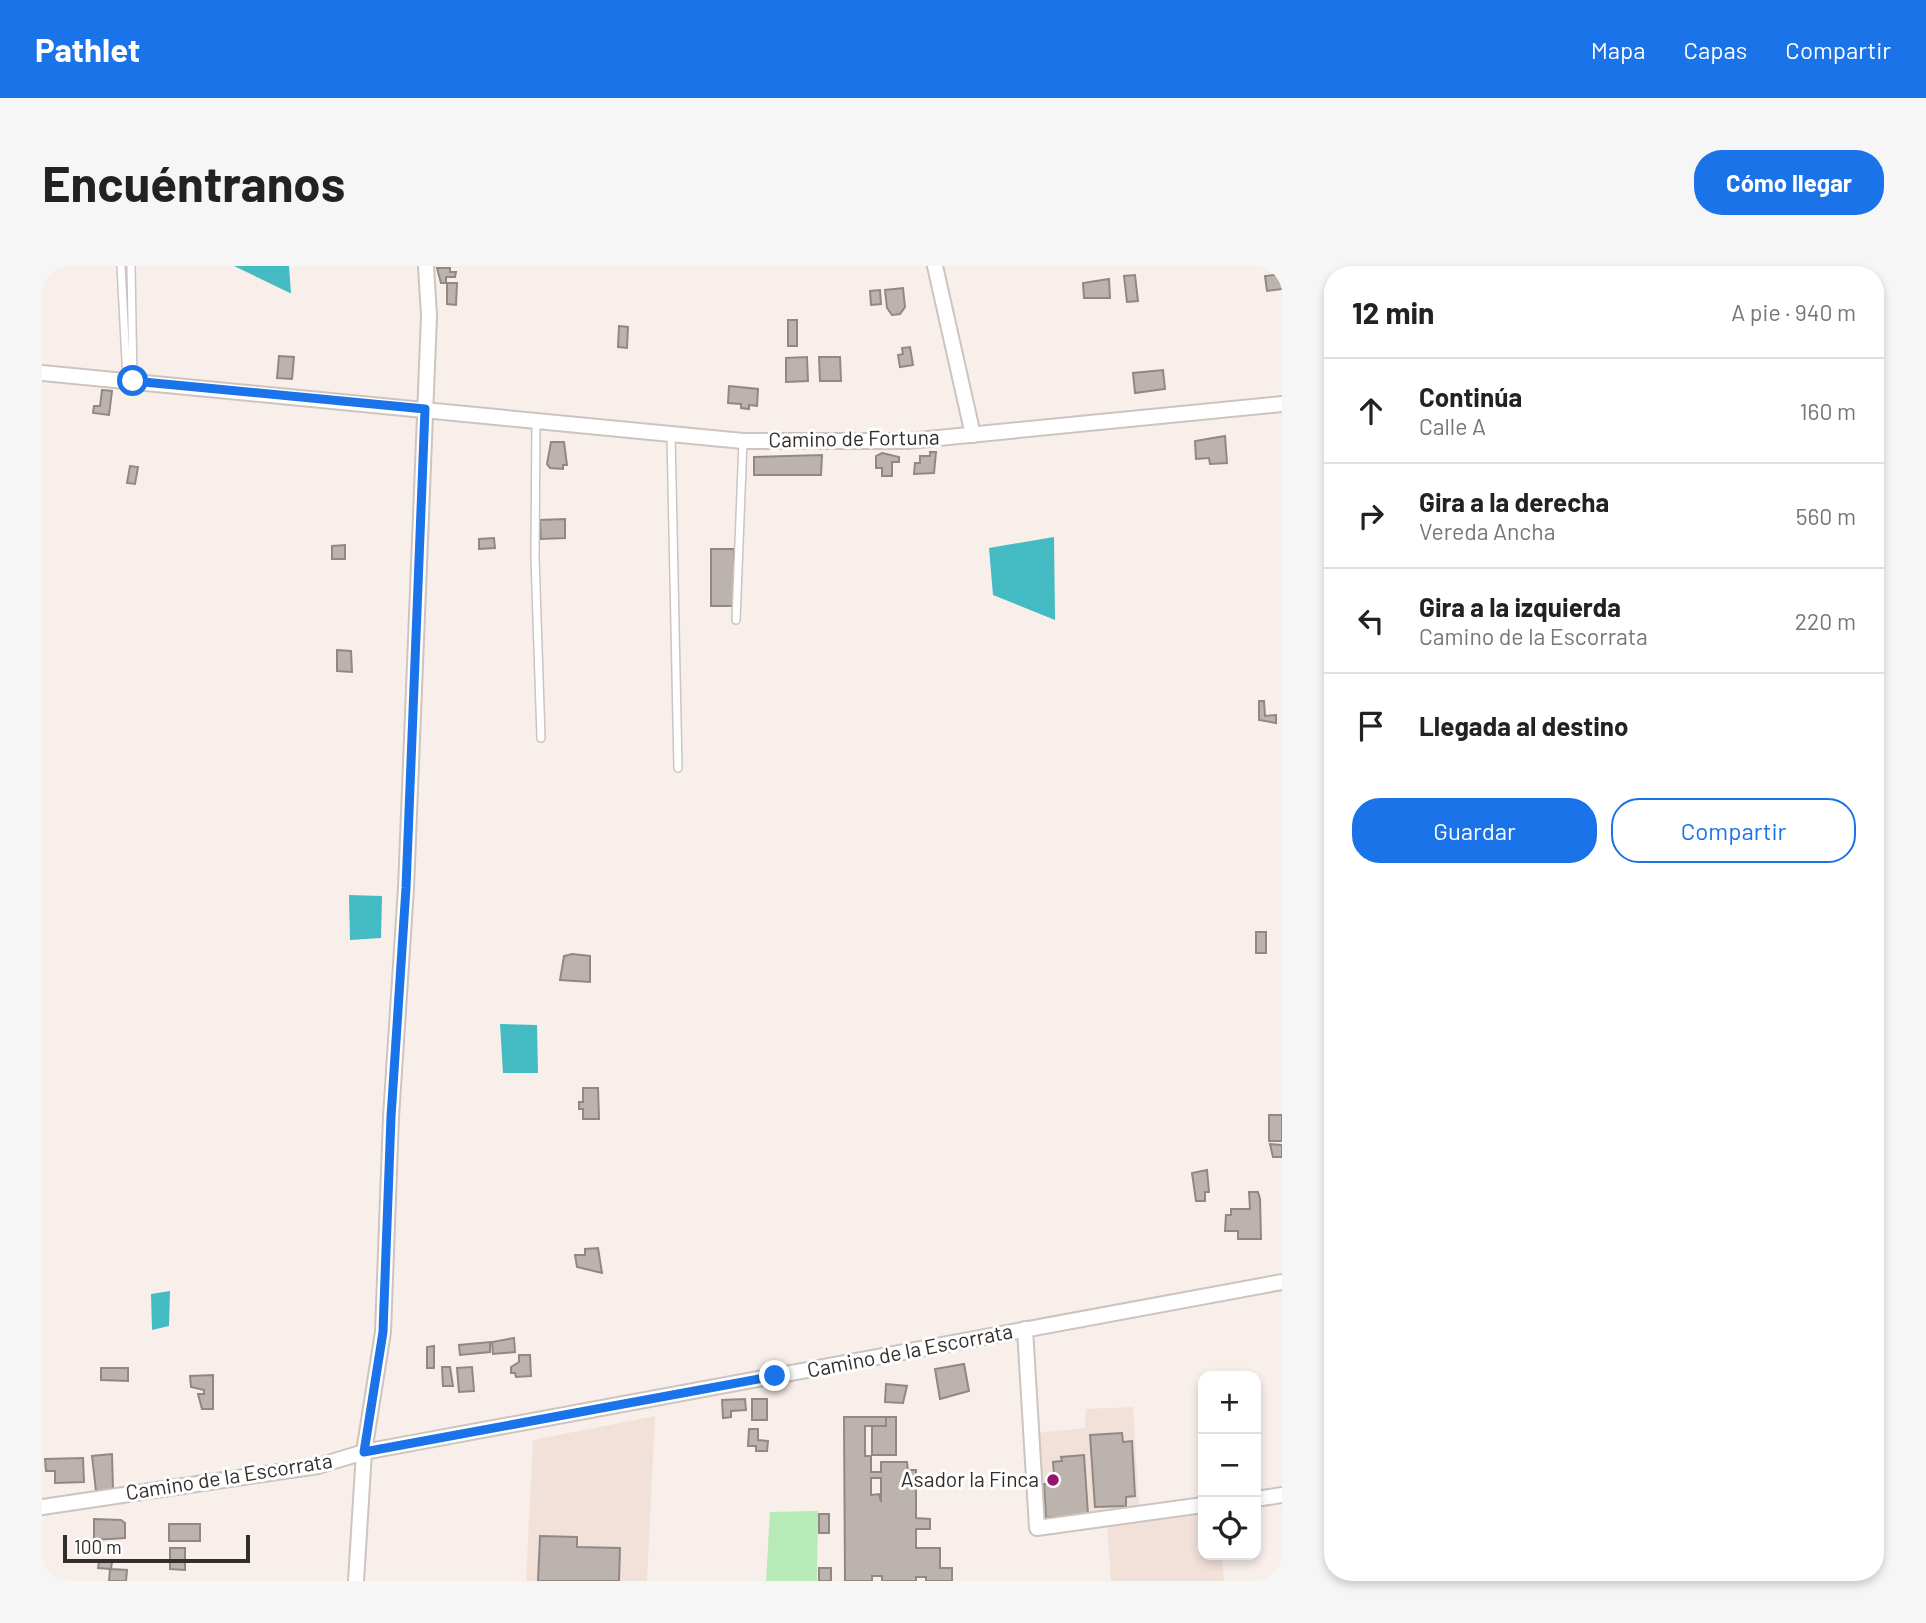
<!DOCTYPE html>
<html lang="es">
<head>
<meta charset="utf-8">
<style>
  :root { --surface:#fff; --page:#f6f6f6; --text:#222; --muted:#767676; --line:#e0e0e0; --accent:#1a73e8 }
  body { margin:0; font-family:Barlow,sans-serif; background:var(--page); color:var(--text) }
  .controls { position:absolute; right:21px; bottom:21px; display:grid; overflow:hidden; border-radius:14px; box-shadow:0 4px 10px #0003 }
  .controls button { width:63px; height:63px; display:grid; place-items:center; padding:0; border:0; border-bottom:2px solid var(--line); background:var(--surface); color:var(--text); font:35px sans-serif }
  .scale { position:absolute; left:21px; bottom:18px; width:187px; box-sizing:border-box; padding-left:7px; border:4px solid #312e2c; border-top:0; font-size:19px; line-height:24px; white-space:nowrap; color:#312e2c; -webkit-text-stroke:5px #fefefe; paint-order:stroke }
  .stop { position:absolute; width:21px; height:21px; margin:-16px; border:5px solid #1a73e8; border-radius:50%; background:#fff }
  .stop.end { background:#1a73e8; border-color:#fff; box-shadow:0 2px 7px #0008 }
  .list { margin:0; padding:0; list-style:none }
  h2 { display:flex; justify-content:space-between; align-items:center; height:91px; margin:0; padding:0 28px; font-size:30px }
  h2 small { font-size:23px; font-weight:400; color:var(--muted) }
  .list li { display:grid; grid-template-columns:46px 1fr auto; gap:21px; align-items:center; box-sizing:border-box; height:105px; padding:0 28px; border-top:2px solid var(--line) }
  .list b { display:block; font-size:26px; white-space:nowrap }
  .list p { margin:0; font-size:23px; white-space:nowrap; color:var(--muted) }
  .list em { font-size:23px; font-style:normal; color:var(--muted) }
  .actions { display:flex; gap:14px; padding:21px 28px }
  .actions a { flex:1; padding:16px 0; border:2px solid var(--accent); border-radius:28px; text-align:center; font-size:24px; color:var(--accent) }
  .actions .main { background:var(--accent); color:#fff }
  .icon { flex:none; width:38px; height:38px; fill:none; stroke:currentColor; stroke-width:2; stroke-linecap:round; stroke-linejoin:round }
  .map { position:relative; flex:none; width:1240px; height:1315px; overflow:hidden; border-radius:28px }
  header { display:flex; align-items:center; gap:42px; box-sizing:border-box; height:98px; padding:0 35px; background:var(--accent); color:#fff }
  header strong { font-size:33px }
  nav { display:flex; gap:38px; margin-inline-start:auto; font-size:24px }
  .intro { display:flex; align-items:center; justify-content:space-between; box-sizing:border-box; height:168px; padding:0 42px }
  h1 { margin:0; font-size:49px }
  .button { padding:18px 32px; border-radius:28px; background:var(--accent); color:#fff; font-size:24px; font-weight:700 }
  main { display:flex; gap:42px; padding:0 42px }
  aside { flex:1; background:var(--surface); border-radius:28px; box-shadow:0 4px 10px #0003 }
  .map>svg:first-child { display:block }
  .built { fill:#f2e1d9 }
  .green { fill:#b6eab6 }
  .water { fill:#44bbc2 }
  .building { fill:#bcb3af; stroke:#918884; stroke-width:2; fill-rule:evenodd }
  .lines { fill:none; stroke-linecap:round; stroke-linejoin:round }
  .service-casing { stroke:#cdc4c0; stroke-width:10 }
  .minor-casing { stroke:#cdc4c0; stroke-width:18 }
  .service { stroke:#fff; stroke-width:7 }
  .minor { stroke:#fff; stroke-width:14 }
  .route { stroke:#1a73e8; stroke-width:9 }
  .poi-dot { fill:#95146d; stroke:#fefefe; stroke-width:2.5 }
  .labels { text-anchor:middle; stroke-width:6; stroke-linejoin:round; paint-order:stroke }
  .street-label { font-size:21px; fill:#312e2c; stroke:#fefefe }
  .poi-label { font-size:21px; fill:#312e2c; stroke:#fefefe; text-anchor:end }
</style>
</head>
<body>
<header>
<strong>Pathlet</strong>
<nav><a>Mapa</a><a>Capas</a><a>Compartir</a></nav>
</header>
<div class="intro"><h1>Encuéntranos</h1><a class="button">Cómo llegar</a></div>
<main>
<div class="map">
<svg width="1240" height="1315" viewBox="0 0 1240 1315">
  <rect width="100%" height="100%" fill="#f8eeea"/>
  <g class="built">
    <path d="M1091,1141L1097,1242L1053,1245L1049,1250L1002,1255L995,1167L1043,1162L1044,1143Z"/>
    <path d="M613,1150L605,1315H484L491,1174Z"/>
    <path d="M1161,1243V1289H1180L1182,1315H1069L1065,1255Z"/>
  </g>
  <path class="green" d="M776,1245L775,1315H724L728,1246Z"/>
  <g class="water">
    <path d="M192,0H247L249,27H248Z"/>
    <path d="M1012,271L1013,354L951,329L947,282Z"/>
    <path d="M307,629L340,630L339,672L308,674Z"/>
    <path d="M458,758L495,759L496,807H461Z"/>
    <path d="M128,1025L127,1060L110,1064L109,1028Z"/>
  </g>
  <g class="building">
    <path d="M395,2H408V6H414L413,11H404V17H399Z"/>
    <path d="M1240,8V23L1225,25L1223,10Z"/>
    <path d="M1093,9L1096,35L1085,36L1082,10Z"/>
    <path d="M1067,13L1068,32H1042L1041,17Z"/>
    <path d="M405,17H415L414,39L405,38Z"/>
    <path d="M861,22L863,41L858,48L850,49L845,42L843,24Z"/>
    <path d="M838,24L839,38L829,39L828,25Z"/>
    <rect x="746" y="54" width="9" height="26"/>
    <path d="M577,60L586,61L585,82L576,81Z"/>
    <path d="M868,81L871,99L858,101L856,89L861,88L860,82Z"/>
    <path d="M237,90L252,91L250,113L235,112Z"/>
    <path d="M765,91L766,115L744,116V92Z"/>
    <path d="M777,91H798L799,115H778Z"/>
    <path d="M1121,104L1123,123L1093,127L1091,107Z"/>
    <path d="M687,120L716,123L715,140L707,139V143L699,142V138L686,137Z"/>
    <path d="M60,124L70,125L67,149L51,147L52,140H58Z"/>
    <path d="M1183,170L1185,197L1168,198L1167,192L1154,193L1153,175Z"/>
    <path d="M509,176H522L525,199H521V203L508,202L505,198Z"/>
    <path d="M888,186H894L892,207L872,208L873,197H878V190H888Z"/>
    <path d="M840,187L857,191V196H850V210H840V202H834V190Z"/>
    <path d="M780,189L779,209H712V191Z"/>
    <path d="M88,200L96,201L93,218L85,217Z"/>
    <path d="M523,253V272L499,273L498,254Z"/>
    <path d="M452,272L453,282L437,283V273Z"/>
    <path d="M303,279V293H290V280Z"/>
    <rect x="669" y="283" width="23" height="57"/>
    <path d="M295,384L309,385L310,406L295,405Z"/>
    <path d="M1217,435H1222L1223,450L1234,449V457L1217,454Z"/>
    <rect x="1214" y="666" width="10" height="21"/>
    <path d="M530,688L548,690V716L518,714L522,690Z"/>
    <path d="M541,822H556L557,853H541V843H537V836H541Z"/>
    <rect x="1227" y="849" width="13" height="26"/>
    <path d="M1228,878L1240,879V891H1231Z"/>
    <path d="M1165,904L1167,926H1163V935H1154L1150,907Z"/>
    <path d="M1207,926H1216L1218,933L1219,973H1196V965H1183L1184,949H1189V943H1208Z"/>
    <path d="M556,982L560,1007L535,1001L533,989H543V983Z"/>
    <path d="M472,1072L473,1086L451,1088L450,1076Z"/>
    <path d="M448,1076V1086L418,1089L417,1079Z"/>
    <path d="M392,1080V1102H385V1081Z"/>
    <path d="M477,1089H488L489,1110L474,1111L473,1107H469V1101L477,1096Z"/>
    <path d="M922,1098L927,1125L898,1133L893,1103Z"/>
    <path d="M400,1101H408L411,1120H401Z"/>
    <path d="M430,1101L432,1125L417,1126L415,1102Z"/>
    <path d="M59,1102H86V1115L59,1114Z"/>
    <path d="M171,1109V1143H160L156,1128H162V1124L149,1121L148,1110Z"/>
    <path d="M844,1118L865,1120L861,1137L843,1136Z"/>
    <path d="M703,1133L704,1144L689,1145V1151L681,1152L680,1134Z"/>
    <rect x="710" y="1133" width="15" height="21"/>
    <path d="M802,1151H844V1160H823V1190H829V1206H839V1196H865L866,1204H874V1252L888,1253V1263H874V1282H898V1302H910V1315H884V1311H874V1315H840V1310H830V1315H803ZM829,1212H839V1236L837,1228L829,1229Z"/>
    <path d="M844,1151H854V1189H830V1160H844Z"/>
    <path d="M707,1163H716V1174L726,1175L725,1185H714V1180H706Z"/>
    <path d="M1080,1167L1081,1176L1090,1175L1093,1230L1084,1231V1240L1053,1241L1048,1169Z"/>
    <path d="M70,1188L71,1223L54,1225L50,1190Z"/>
    <path d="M1042,1189L1046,1248L1004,1252L1002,1218H1007L1006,1209H1012L1011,1196L1020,1195L1019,1191Z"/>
    <path d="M41,1192L42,1216L13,1217V1205H4L3,1193Z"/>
    <rect x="777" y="1248" width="10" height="19"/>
    <path d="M52,1253L79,1254L83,1257V1272L52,1274Z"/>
    <rect x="127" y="1258" width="31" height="17"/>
    <path d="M498,1270L535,1271V1281L578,1282L577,1315H496Z"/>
    <path d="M128,1282H143V1304L128,1303Z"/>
    <path d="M57,1295L70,1296L69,1303L85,1304L84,1315H67L68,1303L56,1302Z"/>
    <rect x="777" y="1302" width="12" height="13"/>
  </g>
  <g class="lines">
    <defs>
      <g id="service">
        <path d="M79,0L85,114"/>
        <path d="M89,0L91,115"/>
        <path d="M494,155L493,291L499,472"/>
        <path d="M629,169L636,502"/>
        <path d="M694,354L701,175"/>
      </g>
      <g id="minor">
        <path d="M893,0L931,169"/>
        <path d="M0,107L701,175H866L1240,138"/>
        <path d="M983,1063L995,1262L1161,1239"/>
        <path d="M1214,1233L1240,1229"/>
        <path d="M0,1241L276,1200L322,1186L1240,1016"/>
        <path d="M314,1315L322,1186L341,1066L349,851L364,622L387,50L384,0"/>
      </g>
    </defs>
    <use href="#service" class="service-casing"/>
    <use href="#minor" class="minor-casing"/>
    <use href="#service" class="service"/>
    <use href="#minor" class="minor"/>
  </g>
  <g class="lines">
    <path class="route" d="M91,115L383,143L364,622L349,851L341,1066L322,1186L733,1110"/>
  </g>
  <circle class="poi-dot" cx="1011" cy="1214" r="7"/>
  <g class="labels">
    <g class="street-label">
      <text transform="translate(812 173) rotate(-1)" y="7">Camino de Fortuna</text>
      <text transform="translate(868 1085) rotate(-11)" y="7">Camino de la Escorrata</text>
      <text transform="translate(187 1211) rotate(-9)" y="7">Camino de la Escorrata</text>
    </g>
    <g class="poi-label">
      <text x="997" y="1221">Asador la Finca</text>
    </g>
  </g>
</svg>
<div class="controls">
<button>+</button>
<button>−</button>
<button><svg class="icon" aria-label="locate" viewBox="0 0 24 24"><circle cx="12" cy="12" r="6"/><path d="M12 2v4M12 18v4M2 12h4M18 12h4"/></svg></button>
</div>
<div class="scale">100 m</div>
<div class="stop" style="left:91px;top:115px"></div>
<div class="stop end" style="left:733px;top:1110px"></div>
</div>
<aside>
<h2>12 min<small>A pie · 940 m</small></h2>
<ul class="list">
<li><svg class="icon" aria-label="ahead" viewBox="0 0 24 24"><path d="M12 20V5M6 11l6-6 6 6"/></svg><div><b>Continúa</b><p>Calle A</p></div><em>160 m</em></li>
<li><svg class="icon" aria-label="right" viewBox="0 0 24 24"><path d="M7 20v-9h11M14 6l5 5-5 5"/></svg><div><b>Gira a la derecha</b><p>Vereda Ancha</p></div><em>560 m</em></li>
<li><svg class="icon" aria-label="left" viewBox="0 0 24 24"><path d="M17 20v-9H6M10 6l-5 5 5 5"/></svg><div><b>Gira a la izquierda</b><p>Camino de la Escorrata</p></div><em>220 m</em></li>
<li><svg class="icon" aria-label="arrive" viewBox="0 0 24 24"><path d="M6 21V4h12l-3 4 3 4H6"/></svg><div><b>Llegada al destino</b></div></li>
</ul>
<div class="actions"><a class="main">Guardar</a><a>Compartir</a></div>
</aside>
</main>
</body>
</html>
